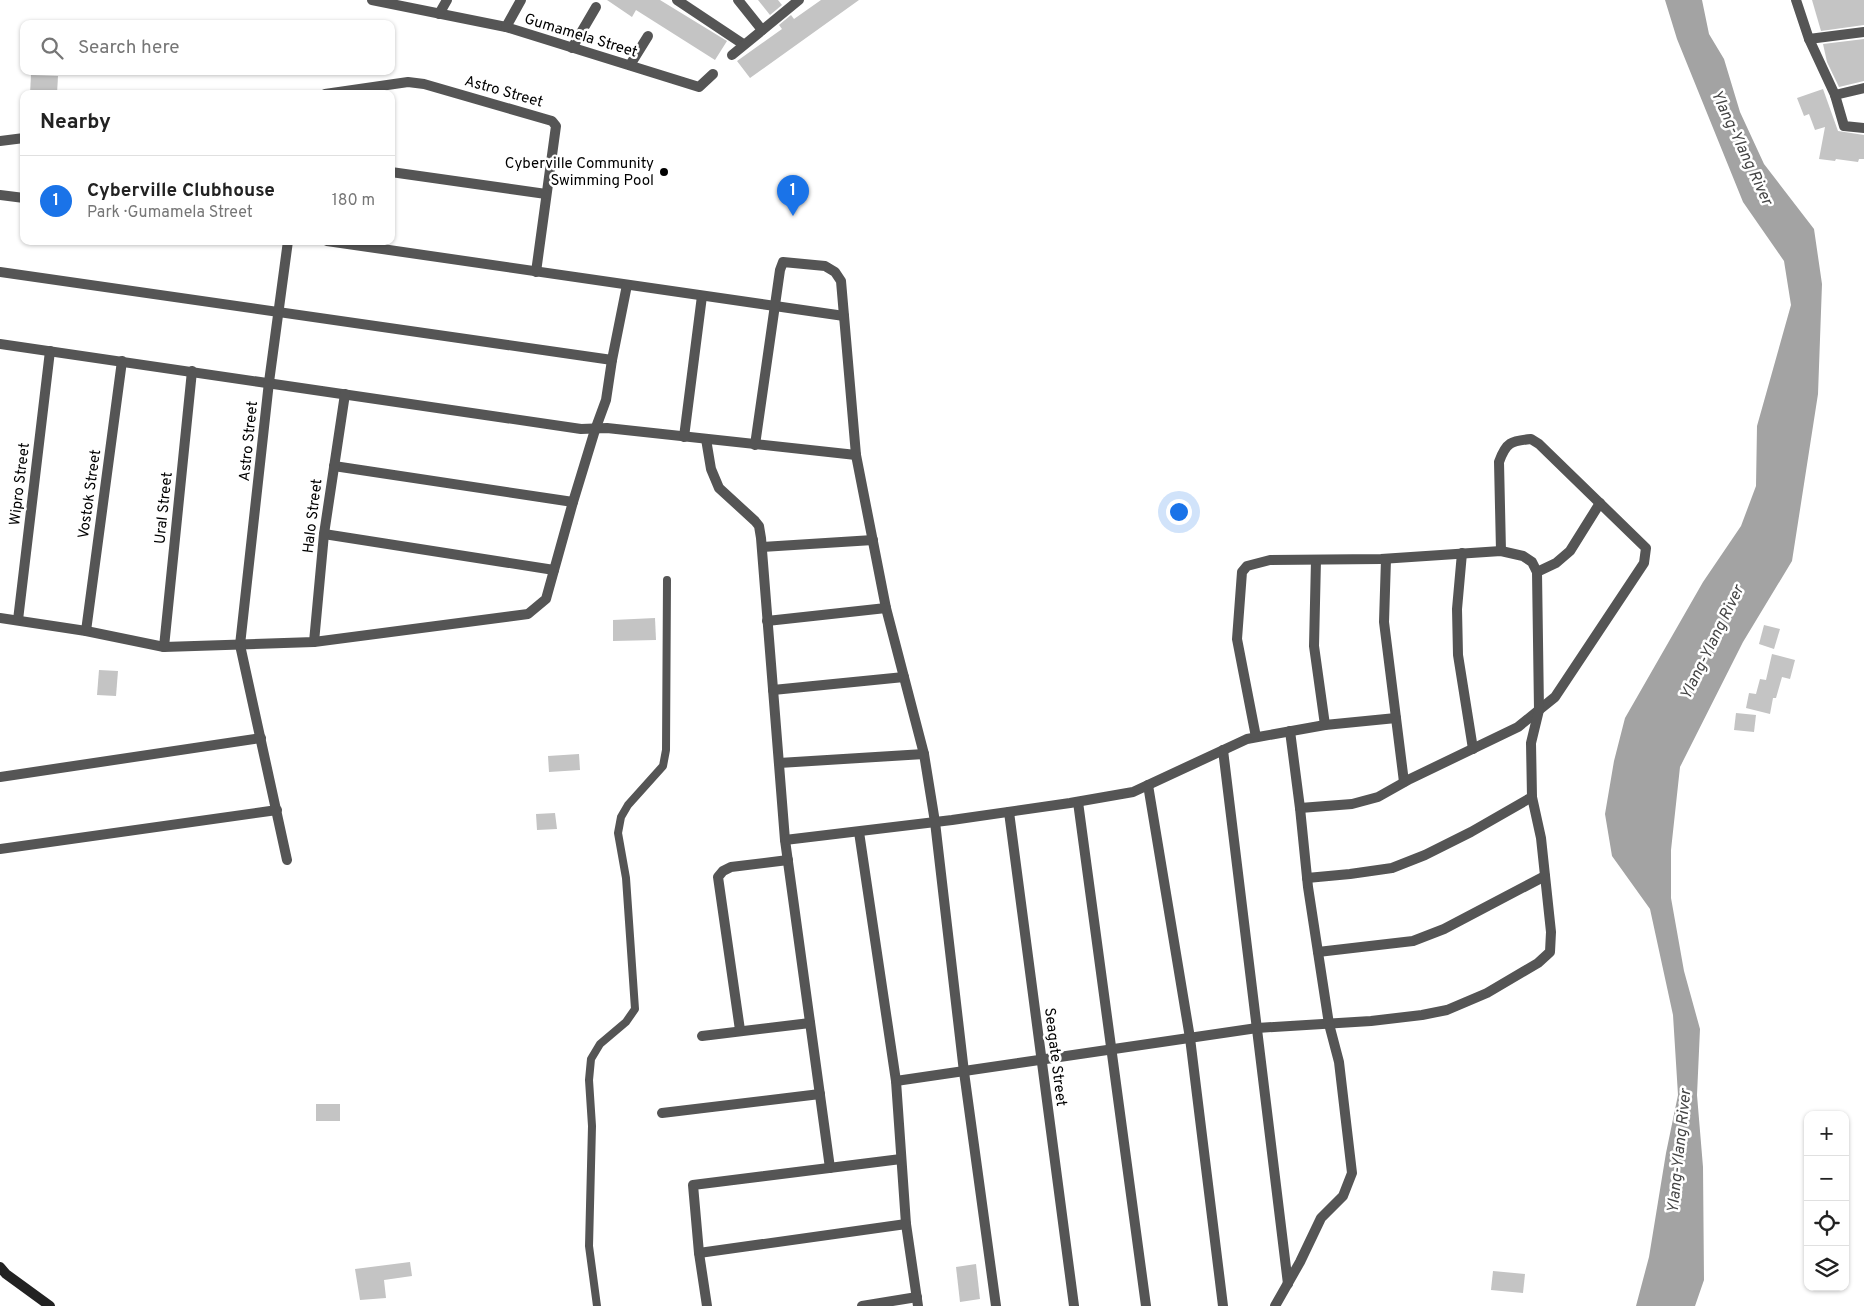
<!DOCTYPE html>
<html lang="en">
<head>
<meta charset="utf-8">
<style>
  :root { --surface:#fff; --page:#f2f2f2; --text:#222; --muted:#767676; --line:#e0e0e0; --accent:#1a73e8 }
  body { margin:0; font-family:Overpass,sans-serif; background:var(--page); color:var(--text) }
  .controls { position:absolute; right:15px; bottom:15px; display:grid; overflow:hidden; border-radius:10px; box-shadow:0 1px 4px #0004 }
  .controls button { width:45px; height:45px; display:grid; place-items:center; padding:0; border:0; border-bottom:1px solid var(--line); background:var(--surface); color:var(--text); font:25px sans-serif }
  .you { position:absolute; left:1178px; top:511px; width:18px; height:18px; margin:-12px; border:4px solid #fff; border-radius:50%; background:#1a73e8; box-shadow:0 0 0 8px #1a73e833 }
  .badge { display:grid; place-items:center; width:32px; height:32px; border-radius:50%; background:var(--accent); color:#fff; font-size:16px; font-weight:700 }
  .pin { position:absolute; translate:-50% -41px; filter:drop-shadow(0 1px 2px #0008) }
  .pin::after { content:''; position:absolute; top:26px; width:18px; height:15px; background:inherit; clip-path:polygon(0 0,100% 0,50% 100%) }
  .list { margin:0; padding:0; list-style:none }
  h2 { display:flex; justify-content:space-between; align-items:center; height:65px; margin:0; padding:0 20px; font-size:21px }
  h2 small { font-size:16px; font-weight:400; color:var(--muted) }
  .list li { display:grid; grid-template-columns:32px 1fr auto; gap:15px; align-items:center; box-sizing:border-box; height:90px; padding:0 20px; border-top:1px solid var(--line) }
  .list b { display:block; font-size:19px; white-space:nowrap }
  .list p { margin:0; font-size:16px; white-space:nowrap; color:var(--muted) }
  .list em { font-size:16px; font-style:normal; color:var(--muted) }
  .icon { flex:none; width:28px; height:28px; fill:none; stroke:currentColor; stroke-width:2; stroke-linecap:round; stroke-linejoin:round }
  .map { position:relative; flex:none; width:1864px; height:1306px; overflow:hidden }
  .search { position:absolute; background:var(--surface); box-shadow:0 1px 4px #0004; left:20px; top:20px; width:375px; height:55px; display:flex; align-items:center; gap:12px; box-sizing:border-box; padding:0 18px; border-radius:10px; color:var(--muted); font-size:19px }
  .panel { position:absolute; background:var(--surface); box-shadow:0 1px 4px #0004; left:20px; top:90px; width:375px; height:155px; border-radius:10px }
  .map>svg:first-child { display:block }
  .water { fill:#a3a3a3 }
  .building { fill:#c4c4c4 }
  .lines { fill:none; stroke-linecap:round; stroke-linejoin:round }
  .lane { stroke:#555; stroke-width:8 }
  .street { stroke:#555; stroke-width:10 }
  .secondary { stroke:#222; stroke-width:10 }
  .poi-dot { fill:#000; stroke:#fff; stroke-width:2 }
  .labels { text-anchor:middle; stroke-width:5; stroke-linejoin:round; paint-order:stroke }
  .street-label { font-size:15px; fill:#000; stroke:#fff }
  .poi-label { font-size:15px; fill:#000; stroke:#fff; text-anchor:end }
  .water-label { font-size:16px; font-style:italic; fill:#444; stroke:#fff }
</style>
</head>
<body>
<div class="map">
<svg width="1864" height="1306" viewBox="0 0 1864 1306">
  <rect width="100%" height="100%" fill="#fff"/>
  <path class="water" d="M1665,0H1702L1709,34L1724,59L1740,112L1764,164L1814,229L1822,284L1818,394L1792,561L1743,642L1680,767L1671,850V898L1684,971L1700,1029L1697,1095L1703,1167L1704,1280L1695,1306H1636L1649,1257L1666,1153L1678,1095L1673,1015L1650,909L1612,856L1605,814L1614,761L1625,718L1703,582L1741,526L1756,486L1757,426L1791,305L1784,261L1743,202L1677,39Z"/>
  <g class="building">
    <path d="M607,0H660L727,41L715,60L636,10L632,17Z"/>
    <path d="M758,0H778L782,5L770,15Z"/>
    <path d="M821,0H859L750,78L737,61L782,29L779,25L791,15L794,19Z"/>
    <path d="M1812,0H1864V25L1821,31Z"/>
    <path d="M1864,39V81L1839,87L1827,62L1823,44Z"/>
    <path d="M31,75L58,76L57,94H30Z"/>
    <path d="M1823,89L1838,131L1864,135V159H1859L1858,162L1836,159L1835,161L1819,159L1825,127L1815,130L1809,114L1804,116L1797,98Z"/>
    <path d="M655,618L656,640L613,641V620Z"/>
    <path d="M1764,625L1780,629L1774,649L1759,644Z"/>
    <path d="M1772,654L1795,660L1790,679L1782,677L1776,698H1773L1770,714L1746,708L1749,693L1756,694L1760,679L1766,680Z"/>
    <path d="M99,670L118,671L116,696L97,695Z"/>
    <path d="M1736,713L1756,715L1754,732L1734,730Z"/>
    <path d="M579,754L580,770L549,772L548,756Z"/>
    <path d="M555,813L557,829L537,830L536,814Z"/>
    <rect x="316" y="1104" width="24" height="17"/>
    <path d="M410,1262L412,1276L384,1280L386,1298L360,1300L355,1269Z"/>
    <path d="M976,1264L980,1299L960,1302L956,1267Z"/>
    <path d="M1493,1271L1525,1274L1523,1293L1491,1290Z"/>
  </g>
  <g class="lines">
    <path class="lane" d="M597,1306L589,1246L592,1126L589,1080L591,1059L600,1044L626,1022L635,1009L626,878L618,833L621,817L628,805L663,766L666,750L667,580"/>
    <g class="street">
      <path d="M372,0L506,27L699,87L713,74"/>
      <path d="M677,0L743,44"/>
      <path d="M738,0L762,30"/>
      <path d="M1796,0L1809,39L1835,95L1844,126L1864,128"/>
      <path d="M439,14L447,0"/>
      <path d="M506,27L521,0"/>
      <path d="M1809,39L1864,32"/>
      <path d="M572,48L596,7"/>
      <path d="M732,55L799,0"/>
      <path d="M630,65L648,36"/>
      <path d="M325,94L408,82L424,84L552,121L556,126L536,272"/>
      <path d="M1835,95L1864,88"/>
      <path d="M0,141L24,138"/>
      <path d="M391,172L546,194"/>
      <path d="M0,195L24,198"/>
      <path d="M327,241L844,316"/>
      <path d="M0,272L612,360"/>
      <path d="M0,344L581,429L607,428L856,455"/>
      <path d="M684,437L702,296"/>
      <path d="M706,439L711,469L719,488L755,521L759,526L761,538L785,840L830,1168"/>
      <path d="M755,445L780,270L783,262L825,266L835,272L841,281L856,455L886,608L924,754L935,822L964,1072L996,1306"/>
      <path d="M334,466L573,502"/>
      <path d="M324,534L554,570"/>
      <path d="M762,547L873,540"/>
      <path d="M1462,553L1457,609L1458,655L1473,749"/>
      <path d="M1386,559L1384,622L1404,782"/>
      <path d="M1316,560L1314,646L1325,725"/>
      <path d="M1537,572L1556,563L1570,551L1600,503"/>
      <path d="M0,618L86,631L164,647L314,642L528,614L546,599L573,502L595,430L606,400L612,360L627,285"/>
      <path d="M18,620L50,351"/>
      <path d="M767,621L886,608"/>
      <path d="M86,631L122,361"/>
      <path d="M314,642L324,534L345,394"/>
      <path d="M164,647L192,371"/>
      <path d="M773,690L904,677"/>
      <path d="M1223,750L1288,1284"/>
      <path d="M779,763L924,754"/>
      <path d="M0,777L261,738"/>
      <path d="M1148,785L1190,1038L1223,1306"/>
      <path d="M1078,802L1146,1306"/>
      <path d="M1300,808L1352,804L1378,797L1410,779L1518,727L1555,697L1644,563L1646,548L1539,444L1531,439C1511,441 1506,442 1499,462L1501,551"/>
      <path d="M1009,812L1074,1306"/>
      <path d="M859,832L896,1081L906,1224L918,1306"/>
      <path d="M785,840L952,820L1070,803L1133,792L1247,739L1325,725L1396,718"/>
      <path d="M0,849L277,810"/>
      <path d="M287,860L240,645L269,382L288,241"/>
      <path d="M1307,878L1350,874L1392,868L1425,855L1471,832L1532,797"/>
      <path d="M1318,952L1413,941L1444,929L1545,876"/>
      <path d="M740,1030L718,877L723,871L731,867L788,860"/>
      <path d="M702,1036L810,1023"/>
      <path d="M896,1081L1257,1028L1371,1021L1422,1015L1447,1010L1487,993L1538,963L1550,952L1551,932L1541,838L1532,797L1531,743L1539,710L1537,572L1532,562L1523,556L1501,551L1381,559L1270,560L1247,566L1242,572L1237,639L1256,737"/>
      <path d="M662,1113L820,1094"/>
      <path d="M699,1253L906,1224"/>
      <path d="M707,1306L699,1253L693,1185L901,1159"/>
      <path d="M862,1306L917,1297"/>
      <path d="M1275,1306L1300,1262L1321,1218L1343,1196L1352,1173L1339,1062L1329,1024L1308,887L1300,808L1290,731"/>
    </g>
    <path class="secondary" d="M0,1267L6,1274L50,1306"/>
  </g>
  <circle class="poi-dot" cx="664" cy="172" r="5"/>
  <g class="labels">
    <g class="street-label">
      <text transform="translate(581 35) rotate(17)" y="5">Gumamela Street</text>
      <text transform="translate(504 91) rotate(16)" y="5">Astro Street</text>
      <text transform="translate(248 441) rotate(-84)" y="5">Astro Street</text>
      <text transform="translate(19 484) rotate(-83)" y="5">Wipro Street</text>
      <text transform="translate(89 494) rotate(-82)" y="5">Vostok Street</text>
      <text transform="translate(163 508) rotate(-84)" y="5">Ural Street</text>
      <text transform="translate(312 516) rotate(-83)" y="5">Halo Street</text>
      <text transform="translate(1056 1057) rotate(83)" y="5">Seagate Street</text>
    </g>
    <g class="poi-label">
      <text x="654" y="168">Cyberville Community<tspan x="654" dy="17">Swimming Pool</tspan></text>
    </g>
    <g class="water-label">
      <text transform="translate(1743 147) rotate(65)" y="6">Ylang-Ylang River</text>
      <text transform="translate(1711 642) rotate(-64)" y="6">Ylang-Ylang River</text>
      <text transform="translate(1678 1151) rotate(-84)" y="6">Ylang-Ylang River</text>
    </g>
  </g>
</svg>
<div class="controls">
<button>+</button>
<button>−</button>
<button><svg class="icon" aria-label="locate" viewBox="0 0 24 24"><circle cx="12" cy="12" r="6"/><path d="M12 2v4M12 18v4M2 12h4M18 12h4"/></svg></button>
<button><svg class="icon" aria-label="layers" viewBox="0 0 24 24"><path d="M12 4l9 5-9 5-9-5zM3 14l9 5 9-5"/></svg></button>
</div>
<div class="you"></div>
<div class="pin badge" style="left:793px;top:216px">1</div>
<div class="search"><svg class="icon" aria-label="search" viewBox="0 0 24 24"><circle cx="10" cy="10" r="6"/><path d="M15 15l6 6"/></svg>Search here</div>
<section class="panel">
<h2>Nearby<small></small></h2>
<ul class="list">
<li><span class="badge">1</span><div><b>Cyberville Clubhouse</b><p>Park · Gumamela Street</p></div><em>180 m</em></li>
</ul>
</section>
</div>
</body>
</html>
